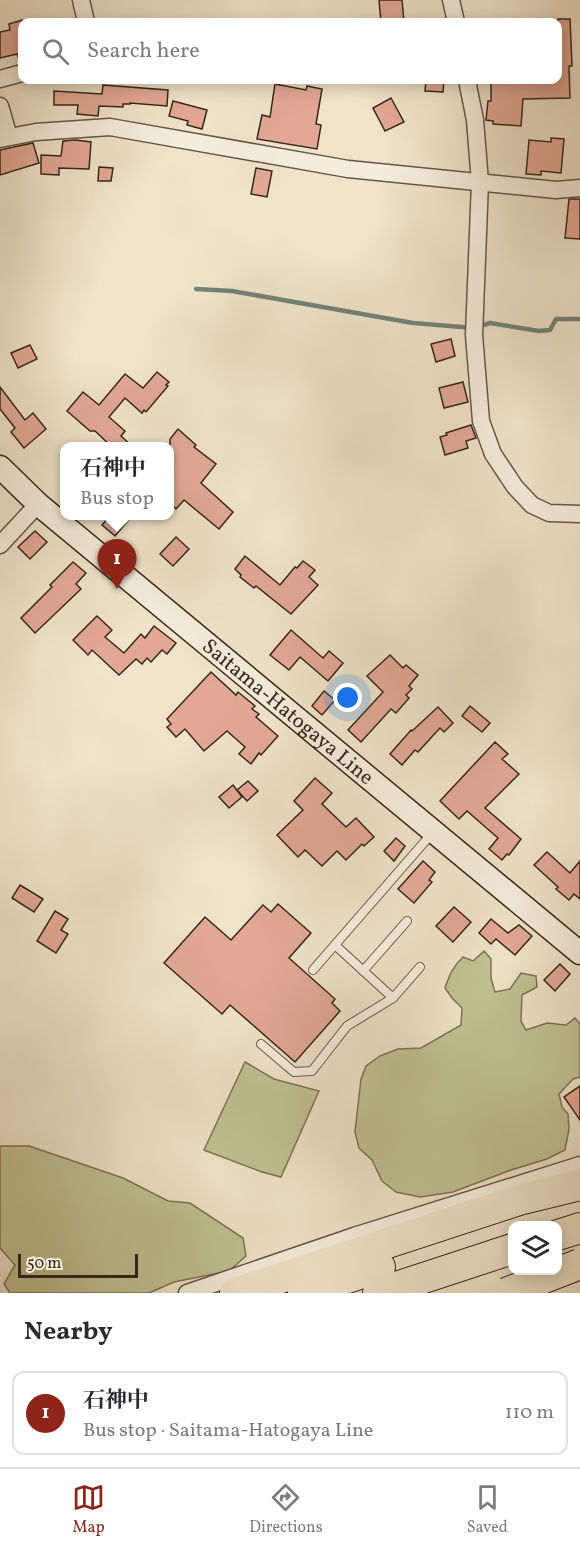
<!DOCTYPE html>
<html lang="en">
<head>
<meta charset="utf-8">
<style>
  :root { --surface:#fff; --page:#f7f7f7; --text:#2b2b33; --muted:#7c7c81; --line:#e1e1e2; --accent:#8f2418 }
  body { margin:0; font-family:Vollkorn,"Noto Serif JP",serif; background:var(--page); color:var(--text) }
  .controls { position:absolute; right:18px; bottom:18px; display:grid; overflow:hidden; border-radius:12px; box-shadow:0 3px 15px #0003 }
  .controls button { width:54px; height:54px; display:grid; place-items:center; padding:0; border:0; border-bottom:2px solid var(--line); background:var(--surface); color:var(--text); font:30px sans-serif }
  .scale { position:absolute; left:18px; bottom:15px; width:120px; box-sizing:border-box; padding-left:6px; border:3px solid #37271d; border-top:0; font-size:16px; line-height:21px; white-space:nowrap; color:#37271d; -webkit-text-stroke:4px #f5eddc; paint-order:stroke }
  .you { position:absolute; left:348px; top:698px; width:21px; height:21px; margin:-15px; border:4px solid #fff; border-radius:50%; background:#1a73e8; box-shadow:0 0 0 9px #1a73e833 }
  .badge { display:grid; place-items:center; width:39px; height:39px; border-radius:50%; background:var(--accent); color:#fff; font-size:20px; font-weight:700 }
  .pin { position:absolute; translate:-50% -50px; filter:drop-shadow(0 2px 3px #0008) }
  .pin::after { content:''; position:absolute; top:32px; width:21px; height:18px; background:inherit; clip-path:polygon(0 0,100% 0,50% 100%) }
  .popup { position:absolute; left:60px; top:442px; width:114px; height:78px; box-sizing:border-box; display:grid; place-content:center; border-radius:12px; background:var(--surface); filter:drop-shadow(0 2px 4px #0005); font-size:20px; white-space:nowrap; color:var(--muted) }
  .popup b { font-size:22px; color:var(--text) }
  .popup::after { content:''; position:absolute; left:50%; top:100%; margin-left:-12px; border:12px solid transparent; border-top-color:var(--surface) }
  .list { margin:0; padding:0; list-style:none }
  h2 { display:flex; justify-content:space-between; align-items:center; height:78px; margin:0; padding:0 24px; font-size:26px }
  h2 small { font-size:20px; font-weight:400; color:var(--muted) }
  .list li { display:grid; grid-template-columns:39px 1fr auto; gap:18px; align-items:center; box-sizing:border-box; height:84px; margin:0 12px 12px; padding:0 12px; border:2px solid var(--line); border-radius:12px }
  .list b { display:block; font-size:22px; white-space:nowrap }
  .list p { margin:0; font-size:20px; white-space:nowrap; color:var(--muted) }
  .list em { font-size:20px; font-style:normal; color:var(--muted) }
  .icon { flex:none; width:33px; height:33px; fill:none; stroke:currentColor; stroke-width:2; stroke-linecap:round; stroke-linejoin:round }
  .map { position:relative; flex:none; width:580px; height:1293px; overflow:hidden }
  .search { position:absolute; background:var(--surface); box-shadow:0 3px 15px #0003; left:18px; right:18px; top:18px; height:66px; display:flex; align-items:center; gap:15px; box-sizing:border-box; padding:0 21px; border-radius:12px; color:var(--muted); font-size:22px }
  .sheet { height:174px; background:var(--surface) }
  nav { display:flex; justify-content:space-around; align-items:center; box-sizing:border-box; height:84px; border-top:2px solid var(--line); background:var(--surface); font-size:16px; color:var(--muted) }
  nav a { display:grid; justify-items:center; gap:3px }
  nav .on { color:var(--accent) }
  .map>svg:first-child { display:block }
  .green { fill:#c0c192; stroke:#7c7458; stroke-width:1.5 }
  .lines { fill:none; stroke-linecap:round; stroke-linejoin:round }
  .stream { stroke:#728279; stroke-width:4.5 }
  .building { fill:#e2a895; stroke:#37271d; stroke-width:1.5 }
  .service-casing { stroke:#655648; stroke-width:10 }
  .minor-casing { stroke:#655648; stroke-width:19 }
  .secondary-casing { stroke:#37271d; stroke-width:25 }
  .motorway-casing { stroke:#37271d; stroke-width:32 }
  .service { stroke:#f5eddc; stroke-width:8 }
  .minor { stroke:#f5eddc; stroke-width:16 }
  .secondary { stroke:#f5eddc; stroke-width:22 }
  .motorway { stroke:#efe3c9; stroke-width:30 }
  .motorway-bridge-casing { stroke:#37271d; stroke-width:32; stroke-linecap:butt }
  .motorway-bridge { stroke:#efe3c9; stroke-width:30 }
  .labels { text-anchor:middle; stroke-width:4.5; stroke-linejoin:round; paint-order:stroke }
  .street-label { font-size:21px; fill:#37271d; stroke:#f5eddc }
</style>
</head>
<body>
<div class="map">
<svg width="580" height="1293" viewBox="0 0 580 1293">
  <rect width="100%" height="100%" fill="#efe3c9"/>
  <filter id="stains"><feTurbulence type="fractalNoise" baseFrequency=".00333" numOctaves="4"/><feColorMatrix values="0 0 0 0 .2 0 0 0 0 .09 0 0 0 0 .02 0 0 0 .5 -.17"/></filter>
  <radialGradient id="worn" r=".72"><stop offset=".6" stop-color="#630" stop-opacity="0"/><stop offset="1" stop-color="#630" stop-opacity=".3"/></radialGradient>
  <g class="green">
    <path d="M484,951L491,959V978L495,992L510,989L521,973L536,976L537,987L522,995L521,1021L526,1030L547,1023L566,1025L575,1018L580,1024V1077L573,1079L559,1094L562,1107L568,1114L569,1129L565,1150L547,1159L511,1170L453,1192L420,1197L396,1192L382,1181L372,1160L359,1148L355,1132L361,1079L366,1066L380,1056L398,1049L421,1048L461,1025L462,1008L452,998L445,988C449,976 453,966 463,957L473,961Z"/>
    <path d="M245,1062L274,1079L319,1091L281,1177L262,1172L204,1150Z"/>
    <path d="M0,1146H29L123,1178L168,1201L190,1203L243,1238L246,1256L229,1271L174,1282L149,1293H10L4,1284L15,1265L0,1248Z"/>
  </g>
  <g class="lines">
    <path class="stream" d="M196,289L232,291L413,323L474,328L490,323L539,331L550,330L556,319H580"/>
  </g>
  <g class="building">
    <path d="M379,0H402L404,22H381Z"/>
    <path d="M558,19H570L572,66H569L570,98L523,99L521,126L493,124V121L486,120L488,101H491V83H516V80H558Z"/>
    <path d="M22,20V59H19L17,54L0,58V32L10,30L9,24Z"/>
    <path d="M426,80H444L443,92L425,91Z"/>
    <path d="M275,84L306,90L307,86L322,89L316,124L321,125L317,149L257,139L262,115L270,117Z"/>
    <path d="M103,85L168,90L167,106L130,103V104H123V107L99,106L98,116L77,114L78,105H54V91L102,94Z"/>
    <path d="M391,98L404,122L385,131L373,108Z"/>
    <path d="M173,101L207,110L202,129L187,125L188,121L169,116Z"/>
    <path d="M551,138L564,139L561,173L541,171V175L526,174L529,140L551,142Z"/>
    <path d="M76,140L91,142L89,169L59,168V175L41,174V155L61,156L63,141Z"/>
    <path d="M33,143L39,163L0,175V150Z"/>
    <path d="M99,167L113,168L111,181H98Z"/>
    <path d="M256,168L272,171L267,197L251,194Z"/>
    <path d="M569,199H580V239L565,238Z"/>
    <path d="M451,339L455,356L436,362L431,344Z"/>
    <path d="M30,345L37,359L18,368L11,353Z"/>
    <path d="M157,372L169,382L166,385L168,386L146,412L144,410L142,413L125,398L109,417L125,431L121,436L133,447H112L95,431H90L67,411L83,392L99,405L125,374L143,388Z"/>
    <path d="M463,382L468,402L444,408L439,388Z"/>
    <path d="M0,387L25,420L33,413L46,429L24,448L11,432L15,428L0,409Z"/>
    <path d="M471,425L476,438L466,441L468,448L445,455L440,437L447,435L446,433Z"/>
    <path d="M178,429L196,445L194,447L216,464L201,483L233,512L219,529L184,500L176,509L170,503V439Z"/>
    <path d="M110,516H132L115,536L102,525Z"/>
    <path d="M35,531L47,542L30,559L18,547Z"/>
    <path d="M176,537L189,549L173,566L160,554Z"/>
    <path d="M245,556L280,585L295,567L297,568L303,561L315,570L309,577L318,585L291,614L256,586L254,588L240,577L241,575L235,569Z"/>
    <path d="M73,562L86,573L76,584L81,589L35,633L21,618L52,587L50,585Z"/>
    <path d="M97,616L112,630L105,637L124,653L141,634L145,638L154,626L176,643L167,654L162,650L151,662L147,658L142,664L136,659L119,675L92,650L88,655L73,640Z"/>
    <path d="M291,630L323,658L329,651L343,663L328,681L300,657L289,670L270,655Z"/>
    <path d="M390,655L403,668L406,665L418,675L409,686L412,689L406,695L409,698L396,713L391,709L361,742L348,730L383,692L367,676Z"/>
    <path d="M211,672L236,695L238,692L255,706L252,709L259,714L256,717L278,736L261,755L259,753L251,764L239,754L245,747L227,731L204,751L185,729L176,737L167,727L171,724L167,719Z"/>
    <path d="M324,691L335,700L322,715L312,706Z"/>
    <path d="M470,706L490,723L482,732L462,716Z"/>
    <path d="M438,707L453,723L444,732L440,728L418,752L415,750L402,765L390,754L411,730L412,731Z"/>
    <path d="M495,742L508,754L502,759L519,774L485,808L521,839L509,855L507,854L502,860L489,849L498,838L467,811L459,819L440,801Z"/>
    <path d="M315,778L332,793L322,804L346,827L356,818L374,837L364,846L362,844L346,860L337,851L322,866L305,850L298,857L277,835L303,810L294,801Z"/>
    <path d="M248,781L258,791L247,801L237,790Z"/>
    <path d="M233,785L242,797L229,808L219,797Z"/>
    <path d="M396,838L405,846L394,861L384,851Z"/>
    <path d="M547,852L570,873L580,861V899L574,894L569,900L556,889L558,887L534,865Z"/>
    <path d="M423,861L435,872L429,880L432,882L414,903L398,889Z"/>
    <path d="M20,885L43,899L34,912L12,898Z"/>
    <path d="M278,904L311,933L289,958L335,999L332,1003L340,1011L295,1062L230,1005L222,1014L164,963L205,917L231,940L263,905L271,912Z"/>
    <path d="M454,907L471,922L453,942L436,926Z"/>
    <path d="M55,911L68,919L61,930L68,934L56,953L37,941Z"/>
    <path d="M491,919L508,933L519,925L532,936L515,955L496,939L491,944L479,933Z"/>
    <path d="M560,964L570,974L555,991L544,980Z"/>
    <path d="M580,1086V1120L564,1097Z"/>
  </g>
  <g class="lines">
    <defs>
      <g id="service">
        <path d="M335,945L393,998"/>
        <path d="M313,970L434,831"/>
        <path d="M363,971L407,921"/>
        <path d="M261,1044L294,1072L312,1071L347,1026L393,998L420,967"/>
      </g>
      <g id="minor">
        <path d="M81,0L86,22"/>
        <path d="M451,0L456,22"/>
        <path d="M0,79L22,73"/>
        <path d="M467,80L475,120L480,182L474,335L481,421L493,454L515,487L532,505L549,513L580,514"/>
        <path d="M0,106L9,137"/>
        <path d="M0,139L36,132L110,127L348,169L556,190L580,188"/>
        <path d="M0,545L38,504"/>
        <path d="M187,1293L354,1236L580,1165"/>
      </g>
      <g id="secondary">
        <path id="s1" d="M0,467L38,504L580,953"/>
      </g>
      <g id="motorway">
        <path d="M558,1235L580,1228"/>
        <path d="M235,1293L519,1200L580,1185"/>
        <path d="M303,1293L380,1267"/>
        <path d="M378,1293L512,1249"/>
      </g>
    </defs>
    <use href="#service" class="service-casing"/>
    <use href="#minor" class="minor-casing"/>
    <use href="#secondary" class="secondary-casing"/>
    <use href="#motorway" class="motorway-casing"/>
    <use href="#service" class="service"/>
    <use href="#minor" class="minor"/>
    <use href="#secondary" class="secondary"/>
    <use href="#motorway" class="motorway"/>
    <defs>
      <path id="motorway-bridge" d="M506,1293L580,1264"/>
    </defs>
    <use href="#motorway-bridge" class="motorway-bridge-casing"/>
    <use href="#motorway-bridge" class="motorway-bridge"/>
  </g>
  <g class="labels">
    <g class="street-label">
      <text dy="7" stroke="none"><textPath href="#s1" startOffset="378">Saitama-Hatogaya Line</textPath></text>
    </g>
  </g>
  <rect width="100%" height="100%" filter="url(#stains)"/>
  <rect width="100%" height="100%" fill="url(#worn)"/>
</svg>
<div class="controls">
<button><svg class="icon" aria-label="layers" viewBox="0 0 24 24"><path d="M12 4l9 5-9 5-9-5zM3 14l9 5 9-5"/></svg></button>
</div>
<div class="scale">50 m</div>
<div class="you"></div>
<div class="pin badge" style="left:117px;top:589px">1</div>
<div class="popup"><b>石神中</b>Bus stop</div>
<div class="search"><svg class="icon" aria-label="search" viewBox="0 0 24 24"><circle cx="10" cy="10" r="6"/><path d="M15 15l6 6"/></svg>Search here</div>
</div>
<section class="sheet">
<h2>Nearby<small></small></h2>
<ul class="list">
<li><span class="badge">1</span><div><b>石神中</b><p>Bus stop · Saitama-Hatogaya Line</p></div><em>110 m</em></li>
</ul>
</section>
<nav>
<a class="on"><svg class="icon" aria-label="map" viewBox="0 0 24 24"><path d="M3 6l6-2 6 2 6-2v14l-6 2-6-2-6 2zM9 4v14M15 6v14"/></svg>Map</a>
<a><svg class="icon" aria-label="directions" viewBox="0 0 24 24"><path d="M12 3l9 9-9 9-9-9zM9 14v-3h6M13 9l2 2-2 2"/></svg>Directions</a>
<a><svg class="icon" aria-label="saved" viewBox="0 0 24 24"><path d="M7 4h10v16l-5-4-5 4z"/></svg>Saved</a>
</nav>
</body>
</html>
